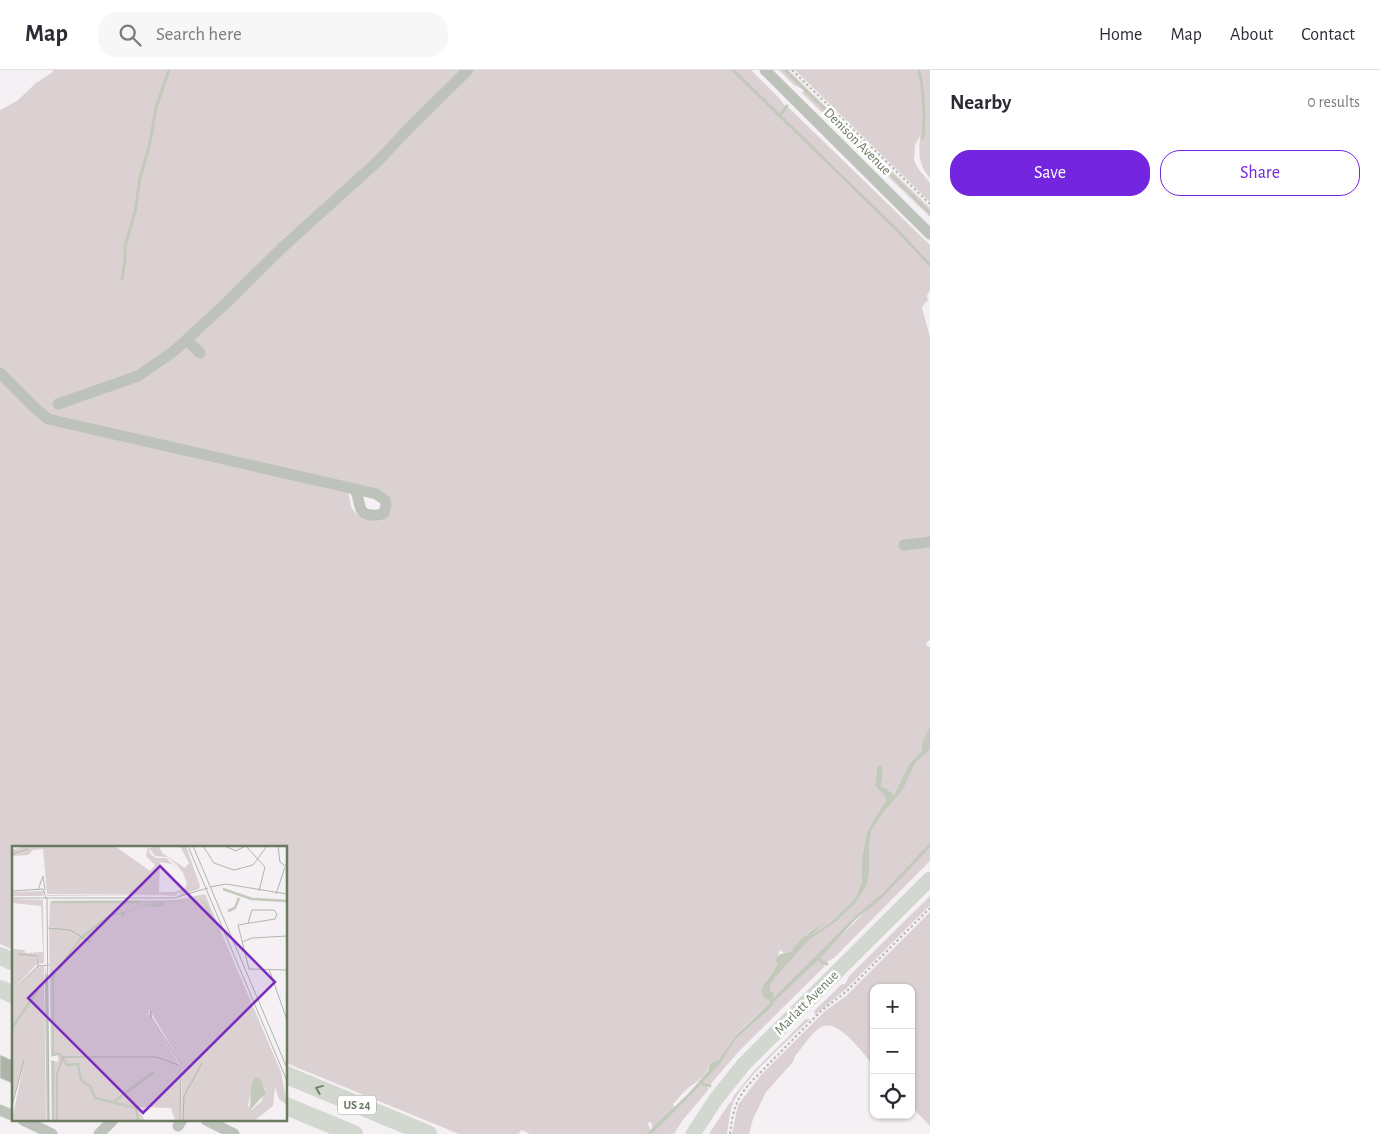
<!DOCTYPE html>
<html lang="en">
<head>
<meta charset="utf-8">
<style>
  :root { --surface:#fff; --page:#f7f7f7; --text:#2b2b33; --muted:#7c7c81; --line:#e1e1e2; --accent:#7325df }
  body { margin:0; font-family:"Alegreya Sans",sans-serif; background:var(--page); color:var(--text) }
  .controls { position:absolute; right:15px; bottom:15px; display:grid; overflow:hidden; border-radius:10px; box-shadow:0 1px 4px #0004 }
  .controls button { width:45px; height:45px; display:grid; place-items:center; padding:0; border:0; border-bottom:1px solid var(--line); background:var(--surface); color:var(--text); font:25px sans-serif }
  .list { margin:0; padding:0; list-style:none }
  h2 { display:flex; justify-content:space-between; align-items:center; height:65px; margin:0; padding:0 20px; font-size:21px }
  h2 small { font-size:16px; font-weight:400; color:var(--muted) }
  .actions { display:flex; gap:10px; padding:15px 20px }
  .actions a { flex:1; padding:11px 0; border:1px solid var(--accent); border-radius:20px; text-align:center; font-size:18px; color:var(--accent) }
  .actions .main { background:var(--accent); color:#fff }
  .icon { flex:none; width:28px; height:28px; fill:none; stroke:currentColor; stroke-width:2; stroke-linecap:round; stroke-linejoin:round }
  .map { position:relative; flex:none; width:930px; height:1064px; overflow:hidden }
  header { display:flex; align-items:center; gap:30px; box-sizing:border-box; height:70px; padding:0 25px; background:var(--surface); border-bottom:1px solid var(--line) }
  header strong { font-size:24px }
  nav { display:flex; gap:28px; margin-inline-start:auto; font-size:18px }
  .search { width:350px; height:45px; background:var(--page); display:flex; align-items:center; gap:12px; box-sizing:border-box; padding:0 18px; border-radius:20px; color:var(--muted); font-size:19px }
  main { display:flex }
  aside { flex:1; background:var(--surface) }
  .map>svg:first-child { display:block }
  .green { fill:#dbd1d3 }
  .water { fill:#c3c9bb }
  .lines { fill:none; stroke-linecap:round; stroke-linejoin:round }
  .stream { stroke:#c3c9bb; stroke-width:3 }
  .building { fill:#aeb5a8; stroke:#d5d3d5 }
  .path { stroke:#b5b9b3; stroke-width:2; stroke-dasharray:2.5 2.5; stroke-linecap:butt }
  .minor { stroke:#bdc2ba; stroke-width:11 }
  .major { stroke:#d2d8d0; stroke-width:15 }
  .highway { stroke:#d2d8d0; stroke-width:18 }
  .oneway { stroke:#74836a }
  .labels { text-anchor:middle; stroke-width:5; stroke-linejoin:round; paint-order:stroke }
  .shield { fill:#fff; stroke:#96a28f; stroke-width:1 }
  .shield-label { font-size:12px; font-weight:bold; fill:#697a5f }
  .street-label { font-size:14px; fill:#697a5f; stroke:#fff }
  .inset-river { fill:none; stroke:#c3c9bb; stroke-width:2.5 }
  .inset-road { fill:none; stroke:#b0b6ab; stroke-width:1 }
  .view { fill:#7b2cbf; fill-opacity:0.15; stroke:#7b2cbf; stroke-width:2.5 }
  .inset-edge { fill:none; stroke:#697a5f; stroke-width:2.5 }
</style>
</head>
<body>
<header>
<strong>Map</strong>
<div class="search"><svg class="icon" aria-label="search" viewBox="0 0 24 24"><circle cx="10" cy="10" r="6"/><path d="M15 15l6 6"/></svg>Search here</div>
<nav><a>Home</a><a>Map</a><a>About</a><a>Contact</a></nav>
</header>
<main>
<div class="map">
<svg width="930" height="1064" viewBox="0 0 930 1064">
  <rect width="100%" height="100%" fill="#f4f0f3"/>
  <g class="green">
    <path d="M52,0H751L780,29L785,36L783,41L788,37L930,175V219L927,226L928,230L924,234L922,238L930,267V570L926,573L927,576L930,577V656L922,672V681L911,693L894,725L886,718L881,716L883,704L882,696L880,694L877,697L875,716L884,725L886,730L871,754L866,765L862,788V811L856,827L830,853L813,864L823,852C817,857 807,863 803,868C797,874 793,882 784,883L780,880C777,886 777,894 775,899C768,910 750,922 771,931L770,933C758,944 746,954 735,966C726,976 723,990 710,994C705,1007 698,1011 688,1018C682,1022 679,1029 673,1034L674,1037L661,1052L652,1059V1054L650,1052L648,1053L650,1059H651L646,1064H530L522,1060L518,1064H459L286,993V778H14V880L0,874V308L40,348L52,354L348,421C350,427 349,435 353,440C371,463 408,438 381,422L48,346L0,298V40L17,31L36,13L53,2Z"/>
    <path d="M779,0H788L930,138V147L802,23L804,20L794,15Z"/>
    <path d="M795,0H930V108C918,95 919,82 920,66L915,75L914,90L917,97L930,113V132Z"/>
    <path d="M930,678V791L834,888L825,893L820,889L819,890L825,896L740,980L710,1015L703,1013L709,1019L682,1051L674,1064H650L720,994L736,969L771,938L774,932L867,840L854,847L773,928L774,923L770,920V915L775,908L809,870L833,854L855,834L867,815L869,776L872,759L884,740L903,720L916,692L930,680Z"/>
    <path d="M930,826V835L847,918L815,945L814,941L842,914H845L850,905Z"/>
    <path d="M930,842V1056L911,1036V918H874V996C864,985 839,948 821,957C811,963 803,977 795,986L793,992L766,1022L753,1049L749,1064H732L738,1035L761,1005L825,941L846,926Z"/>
    <path d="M806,949H810C789,970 744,1008 733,1033C729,1043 729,1054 727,1064H709L730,1032H731L733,1029L732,1028L754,1001Z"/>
  </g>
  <path class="water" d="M930,656V680L916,692L903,720L885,740L872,759L869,776V802L867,815L855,834L833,854L809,870L775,908L770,915V920L774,923L773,928L854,847L867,838V840L855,850L824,884L774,932L771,938L736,969L720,994L686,1030L658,1058L650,1064H646L688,1024L708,1001L710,994L719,989L735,966L770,933V931C749,921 771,909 776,897C778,893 774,890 778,886C782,882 788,884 792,880C796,876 800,869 805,866C811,861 817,857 824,852L813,864L830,853L856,827L862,811V788L866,765L871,754L886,730L884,725L875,716L877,697L880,694L882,696L883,704L881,716L886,718L894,725L910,693L922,681V672Z"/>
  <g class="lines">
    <g class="stream">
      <path d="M733,0L899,162L930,195"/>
      <path d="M785,0L930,143"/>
      <path d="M919,0C924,23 925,45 923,68"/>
      <path d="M780,45L787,36"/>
      <path d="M122,209L125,190V176L135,142L140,108L150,73L156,38L169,0"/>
      <path d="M865,840L883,825L930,775"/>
      <path d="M817,887L823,893L827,894"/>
      <path d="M700,1012L705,1015L710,1016"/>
    </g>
  </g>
  <path class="building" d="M0,985L14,991V1014L0,1008Z"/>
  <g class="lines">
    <g class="path">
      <path d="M792,0L930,134"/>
      <path d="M730,1064C733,1041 735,1030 751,1012L821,941L847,921L930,838"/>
    </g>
    <g class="minor">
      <path d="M765,0L930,164"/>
      <path d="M187,270L200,283"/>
      <path d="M0,303L37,340L48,349L368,422L376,424L385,430L386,435L384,443C380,445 376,446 371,445C355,444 362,428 354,419"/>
      <path d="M58,334L138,306L174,281L222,237L284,176L377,92L413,54L468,0"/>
      <path d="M904,475L930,472"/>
      <path d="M0,1040L14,1046"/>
      <path d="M23,1050L52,1064"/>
      <path d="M206,1050L234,1064"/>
      <path d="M178,1056L182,1050"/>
      <path d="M99,1064L113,1050"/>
    </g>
    <path class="major" d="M693,1064L716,1029L744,994L930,809"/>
    <g class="highway">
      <path d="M0,886L14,892"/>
      <path d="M0,919L14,925"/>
      <path d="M286,1005L428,1064"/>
      <path d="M286,1036L354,1064"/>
    </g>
  </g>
  <defs><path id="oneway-chevron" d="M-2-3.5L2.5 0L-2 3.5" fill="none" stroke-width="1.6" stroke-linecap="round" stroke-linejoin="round" transform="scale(1.25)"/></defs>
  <use class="oneway" href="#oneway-chevron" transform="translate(319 1019) rotate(-158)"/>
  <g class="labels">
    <rect class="shield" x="338" y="1025.5" width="38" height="19" rx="4"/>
    <g class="shield-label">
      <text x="357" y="1039">US 24</text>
    </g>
    <g class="street-label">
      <text transform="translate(858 71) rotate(45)" y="5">Denison Avenue</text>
      <text transform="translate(806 932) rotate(-45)" y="5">Marlatt Avenue</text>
    </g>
  </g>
  <g transform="translate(12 776)">
    <rect width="275" height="275" fill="#f4f0f3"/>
    <path d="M11,0H103L138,25L143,19L134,10L136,0L138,8L144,12H154L172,28L164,18L155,11L143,10L137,2L147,0L150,7L173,22L177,17L168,0H174L188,40L187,43L170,49L162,50L149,49H167L173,45L162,49L35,48L31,3L21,4L16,9L0,10V4ZM148,16L160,18L171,27L175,37L173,42L163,46H147ZM32,45L31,50H0V46ZM193,48L269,226L275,259L267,253L263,241L261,260L242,275H169L170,219L138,164L136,168L168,219V275H163L159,262L125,261L133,275H40L39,214L46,216V209L39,211L37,83L43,82L37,81L38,55L163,54ZM243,230L254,244L249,256L239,264L236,259ZM35,49H148L35,50ZM0,53L31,54L32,117L26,118V110L5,109L24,110L25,118L0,144V103L12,104L14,107L31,106L29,60L0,57ZM32,120L34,275H0L12,215L0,258V146L25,121ZM33,121L34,123L36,275H35Z" fill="#dbd1d3" fill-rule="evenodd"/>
    <path d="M188,55L152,56L151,59L145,61L129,59L119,65L112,67V70L109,72L110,67L96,71L68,95L47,124L39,126L46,122L69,90L95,70L101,68L117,65L127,59L150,58L128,56L188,55L192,56L194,58L201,71H198L193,59ZM243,230L249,234L254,247L238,264L239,241Z" fill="#c3c9bb"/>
    <path class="inset-river" d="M211,43L240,53L275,55M40,56H129M216,65L223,62L227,52M41,126V210M34,128L36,275M0,182L26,144M41,208H48L55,219L66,218L69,234L78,240L83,252L124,262L126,275M41,215V275M101,256L142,226"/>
    <path class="inset-road" d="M176,0L275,235M181,0L275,222M191,0L202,17L222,24L241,19L255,0M213,0L224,5L233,0M234,0L253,21L247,45M266,0L268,16L275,21M0,8L16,3M198,41L214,38L275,48M26,44L31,30L33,44M0,45L31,43L34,52M264,48L273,21M0,52H162L196,42M35,52L37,275M236,77L240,64H262L265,68L263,73L226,79L237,123M36,82L58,84L78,96M230,96L240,92L275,90M6,108L25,110L26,120M237,123L275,124M257,123L275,174M0,145L26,120L37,119M139,172V165L138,170L169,218L168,275M0,260L12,214M45,275V228L51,211H145L166,219M171,275L172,250L190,217"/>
    <path class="view" d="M148,20L263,136L131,267L16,152Z"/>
    <rect width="275" height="275" class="inset-edge"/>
  </g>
</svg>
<div class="controls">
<button>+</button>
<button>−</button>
<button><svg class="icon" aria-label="locate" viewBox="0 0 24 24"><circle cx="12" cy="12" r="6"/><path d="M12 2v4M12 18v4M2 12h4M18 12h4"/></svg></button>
</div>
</div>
<aside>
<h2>Nearby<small>0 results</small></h2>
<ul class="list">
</ul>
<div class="actions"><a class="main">Save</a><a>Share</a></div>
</aside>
</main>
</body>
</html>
